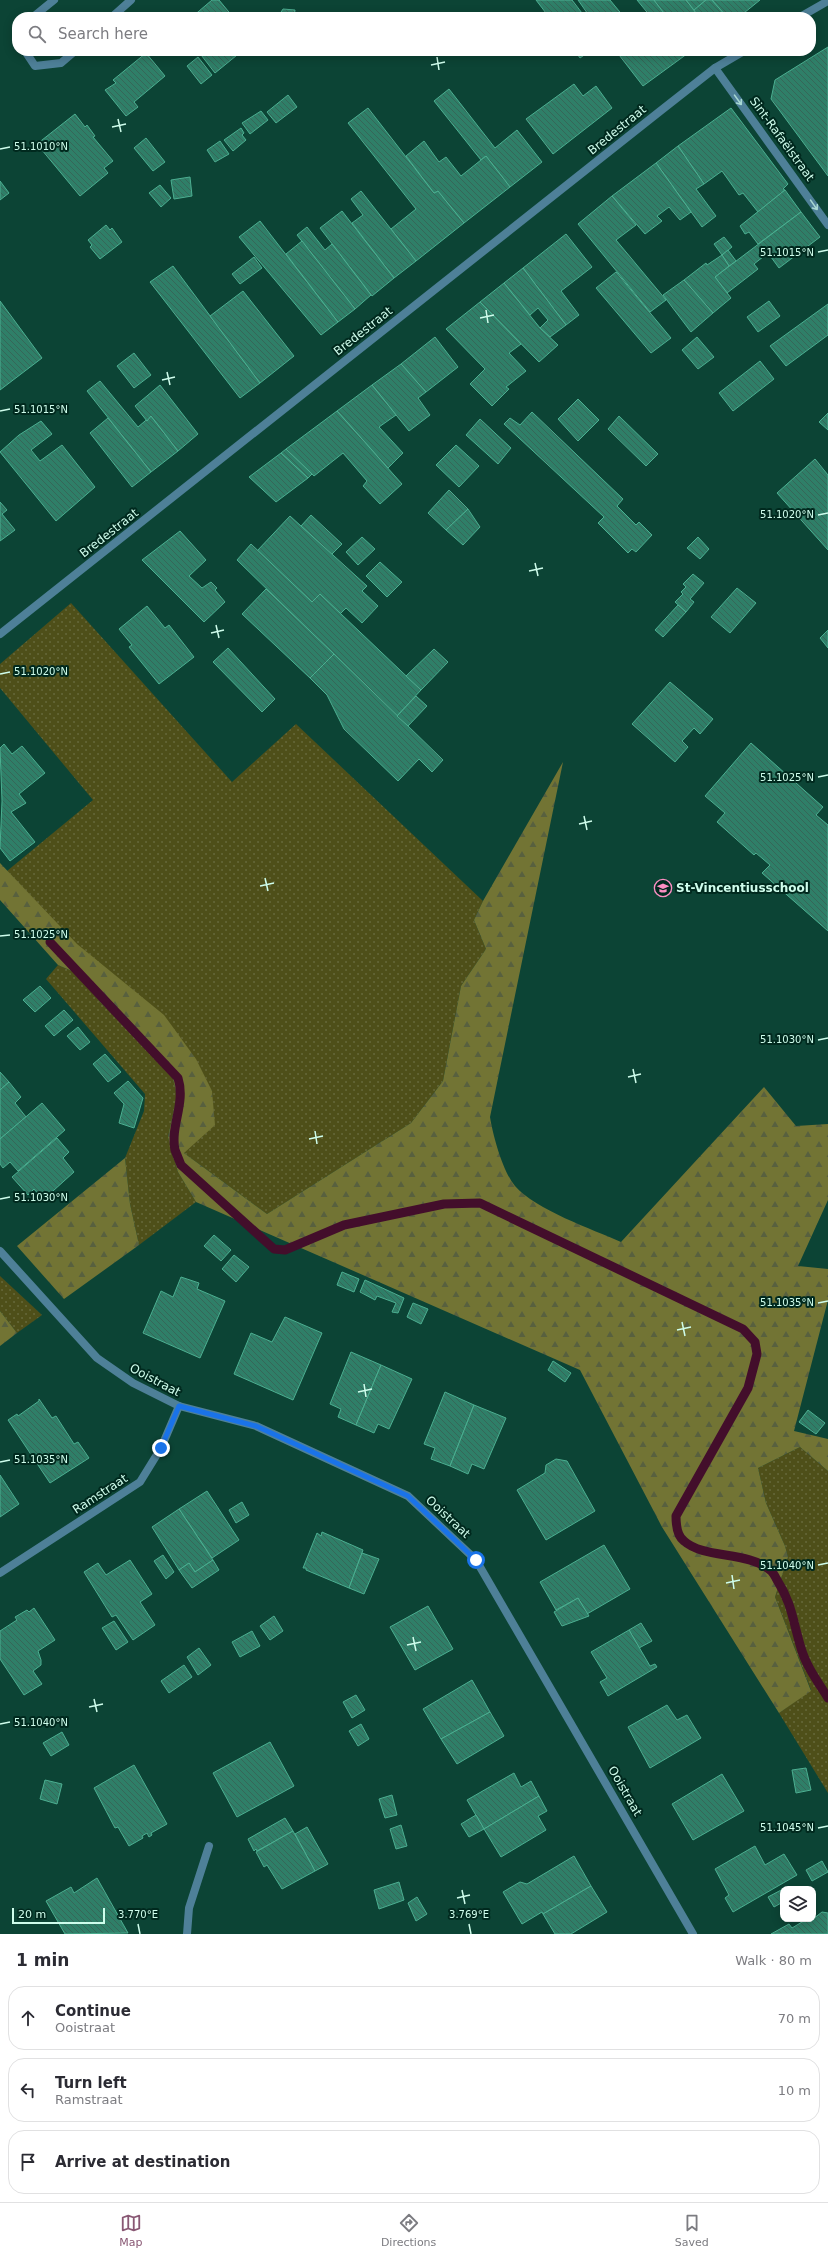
<!DOCTYPE html>
<html lang="en">
<head>
<meta charset="utf-8">
<style>
  :root { --surface:#fff; --page:#f2f2f3; --text:#2b2b33; --muted:#7c7c81; --line:#e1e1e2; --accent:#895874 }
  body { margin:0; font-family:"DejaVu Sans",sans-serif; background:var(--page); color:var(--text) }
  .controls { position:absolute; right:12px; bottom:12px; display:grid; overflow:hidden; border-radius:8px; box-shadow:0 2px 10px #0003 }
  .controls button { width:36px; height:36px; display:grid; place-items:center; padding:0; border:0; border-bottom:1px solid var(--line); background:var(--surface); color:var(--text); font:20px sans-serif }
  .scale { position:absolute; left:12px; bottom:10px; width:93px; box-sizing:border-box; padding-left:4px; border:2px solid #cffdec; border-top:0; font-size:11px; line-height:14px; white-space:nowrap; color:#cffdec; -webkit-text-stroke:3px #00291e; paint-order:stroke }
  .stop { position:absolute; width:12px; height:12px; margin:-9px; border:3px solid #1a73e8; border-radius:50%; background:#fff }
  .stop.end { background:#1a73e8; border-color:#fff; box-shadow:0 1px 4px #0008 }
  .list { margin:0; padding:0; list-style:none }
  h2 { display:flex; justify-content:space-between; align-items:center; height:52px; margin:0; padding:0 16px; font-size:17px }
  h2 small { font-size:13px; font-weight:400; color:var(--muted) }
  .list li { display:grid; grid-template-columns:26px 1fr auto; gap:12px; align-items:center; box-sizing:border-box; height:64px; margin:0 8px 8px; padding:0 8px; border:1px solid var(--line); border-radius:16px }
  .list b { display:block; font-size:15px; white-space:nowrap }
  .list p { margin:0; font-size:13px; white-space:nowrap; color:var(--muted) }
  .list em { font-size:13px; font-style:normal; color:var(--muted) }
  .icon { flex:none; width:22px; height:22px; fill:none; stroke:currentColor; stroke-width:2; stroke-linecap:round; stroke-linejoin:round }
  .map { position:relative; flex:none; width:828px; height:1934px; overflow:hidden }
  .search { position:absolute; background:var(--surface); box-shadow:0 2px 10px #0003; left:12px; right:12px; top:12px; height:44px; display:flex; align-items:center; gap:10px; box-sizing:border-box; padding:0 14px; border-radius:16px; color:var(--muted); font-size:15px }
  .sheet { height:268px; background:var(--surface) }
  nav { display:flex; justify-content:space-around; align-items:center; box-sizing:border-box; height:56px; border-top:1px solid var(--line); background:var(--surface); font-size:11px; color:var(--muted) }
  nav a { display:grid; justify-items:center; gap:2px }
  nav .on { color:var(--accent) }
  .map>svg:first-child { display:block }
  .grass { fill:url(#grass-dots) }
  .forest { fill:url(#forest-firs) }
  .lines { fill:none; stroke-linecap:round; stroke-linejoin:round }
  .stream { stroke:#430e2b; stroke-width:9 }
  .building { fill:url(#building-back-hatch); stroke:#4caf91 }
  .minor { stroke:#4e8098; stroke-width:8 }
  .tertiary { stroke:#4e8098; stroke-width:8 }
  .oneway { stroke:#a8d8d3 }
  .route { stroke:#1a73e8; stroke-width:5 }
  .ticks { fill:none; stroke:#cffdec; stroke-width:1.5 }
  .labels { text-anchor:middle; stroke-width:4; stroke-linejoin:round; paint-order:stroke }
  .street-label { font-size:12px; fill:#cffdec; stroke:#00291e }
  .poi-label { font-size:12px; font-weight:bold; fill:#cffdec; stroke:#00291e; text-anchor:start }
  .ticks-label { font-size:10px; text-anchor:middle; fill:#cffdec; stroke:#00291e; stroke-width:4; stroke-linejoin:round; paint-order:stroke }
</style>
</head>
<body>
<div class="map">
<svg width="828" height="1934" viewBox="0 0 828 1934">
  <defs>
    <pattern id="grass-dots" width="8" height="8" patternUnits="userSpaceOnUse"><rect width="8" height="8" fill="#4e4f19"/><path d="M2 2h.1M6 6h.1" fill="none" stroke="#66693b" stroke-width="1.8" stroke-linecap="round"/></pattern>
    <pattern id="forest-firs" width="22" height="20" patternUnits="userSpaceOnUse"><rect width="22" height="20" fill="#727434"/><path d="M5 1l3.5 6h-7zM16 11l3.5 6h-7z" fill="#58603e"/></pattern>
    <pattern id="building-back-hatch" width="6" height="6" patternUnits="userSpaceOnUse"><rect width="6" height="6" fill="#2f7f68"/><path d="M-1 5l2 2M0 0l6 6M5-1l2 2" fill="none" stroke="#366658"/></pattern>
  </defs>
  <rect width="100%" height="100%" fill="#0c4435"/>
  <g class="grass">
    <path d="M71,603L232,782L296,724L483,901L474,920L486,949L461,986L443,1081L411,1123L267,1214L184,1153L212,1091L7,871L93,800L0,688V664Z"/>
    <path d="M58,965L81,975L100,1002L147,1046L169,1062L177,1096L168,1137L178,1172L196,1202L139,1245L130,1204L125,1158L144,1111L145,1094L46,979Z"/>
    <path d="M0,1276L42,1315L17,1333L0,1311Z"/>
    <path d="M800,1447L828,1471V1793L779,1713L811,1690L775,1597L788,1557L785,1546L766,1503L758,1468Z"/>
  </g>
  <g class="forest">
    <path d="M563,762L490,1117C493,1136 503,1172 515,1186C536,1210 592,1229 621,1242L764,1087L796,1126L828,1124V1200L798,1266L828,1269V1300L794,1431L828,1439V1471L800,1447L758,1468L766,1503L785,1546L788,1557L775,1597L811,1691L779,1713L662,1527L580,1370L196,1202L178,1172L168,1137L177,1096L169,1062L147,1046L100,1002L81,975L58,965L0,900V863L77,944L164,1015L196,1059L212,1091L215,1125L184,1153L267,1214L411,1123L443,1081L461,986L486,949L474,920L483,901Z"/>
    <path d="M125,1158L130,1204L139,1245L64,1299L17,1246Z"/>
    <path d="M0,1311L17,1333L0,1346Z"/>
  </g>
  <g class="lines">
    <path class="stream" d="M50,942L178,1078C186,1103 170,1126 175,1150C177,1155 179,1160 181,1165L274,1249L285,1250L344,1225L444,1204L480,1203L743,1329L755,1342L757,1354L748,1388L676,1516C676,1524 677,1536 684,1541C704,1559 747,1551 770,1570C773,1572 775,1576 777,1580C792,1603 793,1622 801,1648C806,1666 818,1682 828,1698"/>
  </g>
  <g class="building">
    <path d="M212,0H219L233,17H192Z"/>
    <path d="M536,0H572L585,17H549Z"/>
    <path d="M578,0H610L624,17H590Z"/>
    <path d="M637,0H654L667,17H651Z"/>
    <path d="M654,0H686L699,17H667Z"/>
    <path d="M686,0H706L694,10Z"/>
    <path d="M706,0H712L727,17H699L694,10Z"/>
    <path d="M712,0H760L739,17H727Z"/>
    <path d="M283,9L295,10L294,17H278Z"/>
    <path d="M828,47V176L771,99L775,80Z"/>
    <path d="M198,51H242L215,73Z"/>
    <path d="M575,51H590L580,58Z"/>
    <path d="M616,51H691L643,86Z"/>
    <path d="M146,53L165,76L134,102L138,107L126,116L105,90L116,83L113,80Z"/>
    <path d="M198,57L212,75L201,84L187,66Z"/>
    <path d="M574,84L583,96L596,86L612,108L553,154L526,119Z"/>
    <path d="M449,89L495,148L517,130L542,162L510,187L486,156L481,160L434,101Z"/>
    <path d="M288,95L297,107L276,123L267,112Z"/>
    <path d="M368,108L434,193L438,191L464,223L416,261L391,229L416,209L348,123Z"/>
    <path d="M731,108L788,184L783,189L785,190L758,212L743,193L739,195L722,171L704,184L678,146Z"/>
    <path d="M261,111L268,120L250,134L242,123Z"/>
    <path d="M75,114L85,127L87,125L95,136L93,137L113,161L104,168L108,173L80,196L37,144Z"/>
    <path d="M241,128L244,133L242,135L246,140L233,151L224,140Z"/>
    <path d="M146,138L165,162L153,171L134,148Z"/>
    <path d="M220,141L229,154L215,162L207,150Z"/>
    <path d="M424,141L439,162L446,157L461,176L486,156L510,187L464,223L438,191L434,193L406,156Z"/>
    <path d="M678,146L704,184L696,189L716,216L702,227L656,163Z"/>
    <path d="M656,163L691,212L680,220L669,207L657,216L662,221L645,234L612,196Z"/>
    <path d="M190,177L192,196L174,199L171,180Z"/>
    <path d="M0,181L9,193L0,200Z"/>
    <path d="M160,185L171,198L161,207L149,193Z"/>
    <path d="M785,190L801,212L758,244L749,232L745,234L740,226Z"/>
    <path d="M361,191L416,261L394,278L352,223L363,215L351,199Z"/>
    <path d="M612,196L636,225L616,240L666,300L650,312L578,224Z"/>
    <path d="M342,211L394,278L372,296L320,228Z"/>
    <path d="M801,212L820,237L779,268L768,253L754,264L758,269L727,293L715,277Z"/>
    <path d="M260,221L338,322L321,335L239,237Z"/>
    <path d="M106,225L110,230L112,228L122,242L100,259L90,247L92,245L88,240Z"/>
    <path d="M307,227L325,250L332,244L371,295L355,309L297,235Z"/>
    <path d="M566,234L592,267L561,291L579,315L566,325L523,268Z"/>
    <path d="M724,237L732,247L722,255L714,244Z"/>
    <path d="M302,241L355,309L338,322L286,254Z"/>
    <path d="M728,250L736,261L729,266L722,255Z"/>
    <path d="M722,255L729,266L715,277L731,298L713,313L684,280L706,263L707,265Z"/>
    <path d="M254,257L262,268L240,284L232,274Z"/>
    <path d="M173,266L260,383L240,398L150,282Z"/>
    <path d="M523,268L566,325L550,337L540,328L548,320L538,308L530,315L504,283Z"/>
    <path d="M616,272L671,338L651,353L596,288Z"/>
    <path d="M684,280L713,313L691,332L663,295Z"/>
    <path d="M504,283L540,328L558,345L539,362L480,302Z"/>
    <path d="M243,291L294,356L260,383L210,316Z"/>
    <path d="M0,301L42,358L0,390Z"/>
    <path d="M769,301L780,316L758,332L747,317Z"/>
    <path d="M480,302L521,344L509,353L526,371L506,387L509,389L492,406L470,384L485,369L446,329Z"/>
    <path d="M828,304V335L786,366L770,346Z"/>
    <path d="M435,337L458,367L426,392L401,364Z"/>
    <path d="M697,337L714,357L698,369L682,350Z"/>
    <path d="M134,353L151,375L134,388L117,366Z"/>
    <path d="M760,361L774,379L733,411L719,393Z"/>
    <path d="M401,364L426,392L418,398L430,415L409,431L372,385Z"/>
    <path d="M100,381L138,427L151,416L178,451L151,472L87,391Z"/>
    <path d="M160,385L198,434L178,451L151,416L147,421L135,406Z"/>
    <path d="M372,385L396,415L379,427L403,453L388,468L337,411Z"/>
    <path d="M578,399L599,420L578,441L558,419Z"/>
    <path d="M337,411L402,484L380,504L363,486L367,481L343,453L314,476L286,449Z"/>
    <path d="M532,412L623,499L617,506L636,525L639,522L652,535L636,552L632,549L628,553L598,523L604,517L504,424L510,418L520,425Z"/>
    <path d="M828,413V430L819,422Z"/>
    <path d="M619,416L658,454L646,466L608,429Z"/>
    <path d="M108,418L151,472L132,487L90,433Z"/>
    <path d="M480,419L511,448L498,464L466,435Z"/>
    <path d="M41,421L52,434L31,450L40,461L62,445L95,487L56,521L0,452L19,435Z"/>
    <path d="M456,445L479,466L459,487L436,465Z"/>
    <path d="M286,449L312,474L308,478L281,453Z"/>
    <path d="M281,453L308,478L276,502L249,477Z"/>
    <path d="M815,459L828,475V550L777,493Z"/>
    <path d="M449,490L468,509L446,530L428,513Z"/>
    <path d="M0,502L7,510L2,514L15,530L0,541Z"/>
    <path d="M468,509L480,527L463,545L446,530Z"/>
    <path d="M311,515L342,544L331,555L301,526Z"/>
    <path d="M290,516L367,586L362,591L378,606L362,623L346,608L340,614L320,594L312,602L257,551Z"/>
    <path d="M180,531L206,560L189,576L202,588L211,582L217,588L215,590L225,602L204,622L142,560Z"/>
    <path d="M362,537L375,549L358,565L346,552Z"/>
    <path d="M698,537L709,549L700,559L687,548Z"/>
    <path d="M251,544L312,602L320,594L421,690L397,716L237,560Z"/>
    <path d="M380,562L402,582L387,597L366,576Z"/>
    <path d="M693,574L704,583L690,599L694,602L686,612L675,602L683,594L681,592L686,587L683,584Z"/>
    <path d="M737,588L756,603L730,633L711,617Z"/>
    <path d="M266,589L334,654L310,678L242,614Z"/>
    <path d="M678,605L686,612L663,637L655,630Z"/>
    <path d="M147,606L165,628L169,625L194,657L159,684L129,647L132,645L119,629Z"/>
    <path d="M828,630V648L820,638Z"/>
    <path d="M228,648L275,699L262,712L213,662Z"/>
    <path d="M434,649L448,662L421,690L406,676Z"/>
    <path d="M334,654L443,760L432,772L419,759L398,781L344,729L327,695L310,678Z"/>
    <path d="M670,682L713,719L700,734L694,728L682,741L688,747L675,762L632,724Z"/>
    <path d="M416,696L427,706L408,726L397,716Z"/>
    <path d="M751,743L823,807L816,815L828,825V931L762,873L770,865L756,853L754,855L717,822L725,813L705,796Z"/>
    <path d="M4,744L12,754L22,746L45,773L19,794L26,803L11,812L35,842L10,861L0,848L2,801L0,748Z"/>
    <path d="M40,986L51,998L35,1012L23,1000Z"/>
    <path d="M64,1010L73,1020L54,1036L45,1026Z"/>
    <path d="M78,1027L90,1042L80,1050L67,1036Z"/>
    <path d="M105,1054L121,1072L108,1082L93,1064Z"/>
    <path d="M0,1072L9,1082L0,1090Z"/>
    <path d="M128,1081L143,1098L134,1128L119,1123L124,1104L114,1093Z"/>
    <path d="M9,1082L21,1097L15,1103L26,1117L0,1139V1090Z"/>
    <path d="M42,1103L65,1130L18,1171L10,1162L3,1168L0,1164V1139Z"/>
    <path d="M57,1138L69,1152L63,1158L74,1172L43,1200L34,1189L28,1195L12,1177Z"/>
    <path d="M214,1235L231,1250L221,1261L204,1246Z"/>
    <path d="M234,1255L249,1267L236,1282L222,1269Z"/>
    <path d="M342,1272L359,1279L354,1292L337,1285Z"/>
    <path d="M181,1277L199,1283L197,1289L225,1301L200,1358L143,1333L161,1291L173,1297Z"/>
    <path d="M365,1280L404,1298L398,1313L392,1312L396,1303L377,1296L375,1300L360,1292Z"/>
    <path d="M413,1303L428,1309L421,1324L407,1317Z"/>
    <path d="M285,1317L322,1333L293,1400L234,1374L251,1333L272,1342Z"/>
    <path d="M351,1352L381,1365L356,1425L338,1417L341,1409L330,1404Z"/>
    <path d="M553,1361L571,1373L565,1382L548,1370Z"/>
    <path d="M381,1365L412,1379L389,1429L378,1424L374,1433L356,1425Z"/>
    <path d="M445,1392L474,1405L450,1466L431,1459L435,1448L424,1444Z"/>
    <path d="M39,1399L52,1418L56,1416L74,1444L78,1442L89,1458L50,1483L8,1420L17,1414L18,1416L39,1401Z"/>
    <path d="M474,1405L506,1418L484,1469L472,1464L468,1474L450,1466Z"/>
    <path d="M808,1410L825,1423L816,1434L799,1422Z"/>
    <path d="M556,1459L567,1461L595,1511L546,1540L517,1490L545,1473L546,1465Z"/>
    <path d="M0,1475L19,1504L0,1517Z"/>
    <path d="M207,1491L239,1540L212,1558L179,1509Z"/>
    <path d="M242,1502L249,1515L236,1523L229,1510Z"/>
    <path d="M179,1509L213,1560L195,1572L189,1563L179,1570L152,1527Z"/>
    <path d="M322,1532L363,1550L349,1588L306,1570V1568H303L317,1533L321,1536Z"/>
    <path d="M604,1545L630,1589L587,1614L578,1598L556,1610L540,1582Z"/>
    <path d="M362,1553L379,1559L364,1594L349,1588Z"/>
    <path d="M163,1555L174,1572L166,1579L154,1561Z"/>
    <path d="M130,1560L152,1594L140,1602L155,1625L133,1640L116,1615L112,1617L84,1572L98,1563L106,1575Z"/>
    <path d="M213,1560L219,1570L192,1588L179,1570L189,1563L195,1572Z"/>
    <path d="M578,1598L589,1616L562,1626L554,1612Z"/>
    <path d="M428,1606L453,1649L415,1670L390,1627Z"/>
    <path d="M34,1608L55,1640L38,1651L41,1660V1665L33,1671L42,1684L24,1695L0,1659V1631L17,1620L15,1617L27,1610L29,1612Z"/>
    <path d="M274,1616L283,1631L270,1640L260,1626Z"/>
    <path d="M114,1621L128,1642L116,1650L102,1628Z"/>
    <path d="M641,1623L652,1641L639,1648L629,1630Z"/>
    <path d="M629,1630L650,1666L655,1664L657,1667L608,1696L600,1682L607,1678L591,1652Z"/>
    <path d="M252,1631L260,1646L240,1657L232,1642Z"/>
    <path d="M199,1648L211,1665L198,1675L187,1657Z"/>
    <path d="M184,1665L192,1677L169,1693L161,1681Z"/>
    <path d="M472,1680L490,1712L441,1739L423,1709Z"/>
    <path d="M356,1695L365,1710L352,1718L343,1702Z"/>
    <path d="M667,1705L677,1720L687,1715L701,1738L650,1768L628,1727Z"/>
    <path d="M490,1712L504,1736L457,1764L441,1739Z"/>
    <path d="M361,1724L369,1739L358,1746L349,1731Z"/>
    <path d="M62,1732L69,1745L51,1756L43,1743Z"/>
    <path d="M270,1742L294,1786L237,1817L213,1773Z"/>
    <path d="M134,1765L167,1824L151,1833L152,1835L149,1837L147,1833L142,1836L143,1838L129,1846L118,1827L115,1828L94,1788Z"/>
    <path d="M806,1768L811,1790L796,1793L792,1770Z"/>
    <path d="M514,1773L521,1787L531,1781L539,1796L484,1829L467,1800Z"/>
    <path d="M722,1774L744,1811L693,1840L672,1804Z"/>
    <path d="M45,1780L62,1784L57,1804L40,1799Z"/>
    <path d="M392,1795L397,1815L385,1818L379,1799Z"/>
    <path d="M539,1796L547,1811L538,1816L546,1830L501,1857L484,1829Z"/>
    <path d="M476,1815L484,1829L469,1837L461,1824Z"/>
    <path d="M285,1818L293,1831L257,1851L256,1849L254,1851L248,1839Z"/>
    <path d="M401,1825L407,1846L396,1849L390,1829Z"/>
    <path d="M307,1827L328,1864L315,1871L295,1834Z"/>
    <path d="M293,1831L315,1871L282,1889L267,1865L264,1867L256,1852Z"/>
    <path d="M755,1846L765,1865L784,1854L797,1875L733,1912L725,1898L729,1895L715,1869Z"/>
    <path d="M574,1856L591,1886L543,1914L542,1912L522,1924L503,1892L520,1882L527,1884Z"/>
    <path d="M822,1861L828,1872L812,1881L806,1870Z"/>
    <path d="M97,1878L128,1933L65,1934L46,1901L71,1887L74,1893Z"/>
    <path d="M399,1882L404,1900L379,1909L374,1890Z"/>
    <path d="M591,1886L607,1912L571,1934H555L543,1914Z"/>
    <path d="M783,1889V1902L774,1907L768,1897Z"/>
    <path d="M417,1897L427,1914L416,1921L408,1903Z"/>
    <path d="M822,1912L828,1913V1934H771L789,1924L792,1928L807,1919H813Z"/>
  </g>
  <g class="lines">
    <g class="minor">
      <path d="M33,17L54,0"/>
      <path d="M112,17L131,0"/>
      <path d="M25,51L35,66L61,63L75,51"/>
      <path d="M715,68L828,225"/>
      <path d="M0,1251L97,1358L133,1383L179,1406L256,1426L408,1496L476,1560L693,1934"/>
      <path d="M0,1573L140,1482L161,1448L179,1406"/>
      <path d="M187,1934L189,1908L209,1846"/>
    </g>
    <g class="tertiary">
      <path d="M800,17L828,1"/>
      <path d="M0,634L659,112L715,68L744,51"/>
    </g>
  </g>
  <defs><path id="oneway-shaft" d="M-6 0H5M1.5-3L5.5 0L1.5 3" fill="none" stroke-width="1.6" stroke-linecap="round" stroke-linejoin="round"/></defs>
  <g class="oneway">
    <use href="#oneway-shaft" transform="translate(738 100) rotate(54)"/>
    <use href="#oneway-shaft" transform="translate(814 205) rotate(55)"/>
  </g>
  <g class="lines">
    <path class="route" d="M161,1448L179,1406L256,1426L408,1496L476,1560"/>
  </g>
  <path class="ticks" d="M437,57L439,70M431,65L445,62M118,119L121,132M112,127L126,124M0,149L10,147M818,252L828,250M486,310L488,323M480,318L494,315M167,372L170,385M162,380L175,377M0,411L10,409M818,515L828,513M535,563L538,576M529,571L543,568M216,625L219,638M211,633L224,630M0,674L10,672M818,777L828,775M584,816L587,830M579,824L592,821M265,878L268,891M260,886L274,883M0,936L10,935M818,1040L828,1038M633,1069L636,1083M628,1077L641,1074M315,1131L317,1144M309,1139L323,1136M0,1199L10,1197M818,1303L828,1301M682,1322L685,1336M677,1330L691,1327M364,1384L366,1397M358,1392L372,1389M0,1462L10,1460M818,1565L828,1563M732,1575L734,1589M726,1583L740,1580M413,1637L416,1651M407,1645L421,1642M94,1699L97,1712M89,1707L103,1704M0,1724L10,1722M818,1828L828,1826M462,1890L465,1904M457,1898L470,1895M138,1924L140,1934M469,1924L471,1934"/>
  <defs>
    <symbol id="school-ring" viewBox="-11 -11 22 22"><circle r="9.5" fill="#00291e" stroke="#fb8fc3" stroke-width="1.5"/><path d="M0-5L7-2L0 1L-7-2ZM-4 1L0 2.5L4 1V4Q0 6-4 4Z" fill="#fb8fc3"/></symbol>
  </defs>
  <g fill-rule="evenodd">
    <use href="#school-ring" x="653" y="878" width="20" height="20"/>
  </g>
  <g class="labels">
    <g class="street-label">
      <text transform="translate(617 130) rotate(-39)" y="4">Bredestraat</text>
      <text transform="translate(782 139) rotate(54)" y="4">Sint-Rafaëlstraat</text>
      <text transform="translate(363 331) rotate(-38)" y="4">Bredestraat</text>
      <text transform="translate(109 533) rotate(-38)" y="4">Bredestraat</text>
      <text transform="translate(155 1380) rotate(28)" y="4">Ooistraat</text>
      <text transform="translate(100 1494) rotate(-33)" y="4">Ramstraat</text>
      <text transform="translate(448 1517) rotate(43)" y="4">Ooistraat</text>
      <text transform="translate(625 1791) rotate(60)" y="4">Ooistraat</text>
    </g>
    <g class="poi-label">
      <text x="676" y="892">St-Vincentiusschool</text>
    </g>
  </g>
  <g class="ticks-label">
    <text x="41" y="150">51.1010°N</text>
    <text x="787" y="256">51.1015°N</text>
    <text x="41" y="413">51.1015°N</text>
    <text x="787" y="518">51.1020°N</text>
    <text x="41" y="675">51.1020°N</text>
    <text x="787" y="781">51.1025°N</text>
    <text x="41" y="938">51.1025°N</text>
    <text x="787" y="1043">51.1030°N</text>
    <text x="41" y="1201">51.1030°N</text>
    <text x="787" y="1306">51.1035°N</text>
    <text x="41" y="1463">51.1035°N</text>
    <text x="787" y="1569">51.1040°N</text>
    <text x="41" y="1726">51.1040°N</text>
    <text x="787" y="1831">51.1045°N</text>
    <text x="138" y="1918">3.770°E</text>
    <text x="469" y="1918">3.769°E</text>
  </g>
</svg>
<div class="controls">
<button><svg class="icon" aria-label="layers" viewBox="0 0 24 24"><path d="M12 4l9 5-9 5-9-5zM3 14l9 5 9-5"/></svg></button>
</div>
<div class="scale">20 m</div>
<div class="stop" style="left:476px;top:1560px"></div>
<div class="stop end" style="left:161px;top:1448px"></div>
<div class="search"><svg class="icon" aria-label="search" viewBox="0 0 24 24"><circle cx="10" cy="10" r="6"/><path d="M15 15l6 6"/></svg>Search here</div>
</div>
<section class="sheet">
<h2>1 min<small>Walk · 80 m</small></h2>
<ul class="list">
<li><svg class="icon" aria-label="ahead" viewBox="0 0 24 24"><path d="M12 20V5M6 11l6-6 6 6"/></svg><div><b>Continue</b><p>Ooistraat</p></div><em>70 m</em></li>
<li><svg class="icon" aria-label="left" viewBox="0 0 24 24"><path d="M17 20v-9H6M10 6l-5 5 5 5"/></svg><div><b>Turn left</b><p>Ramstraat</p></div><em>10 m</em></li>
<li><svg class="icon" aria-label="arrive" viewBox="0 0 24 24"><path d="M6 21V4h12l-3 4 3 4H6"/></svg><div><b>Arrive at destination</b></div></li>
</ul>
</section>
<nav>
<a class="on"><svg class="icon" aria-label="map" viewBox="0 0 24 24"><path d="M3 6l6-2 6 2 6-2v14l-6 2-6-2-6 2zM9 4v14M15 6v14"/></svg>Map</a>
<a><svg class="icon" aria-label="directions" viewBox="0 0 24 24"><path d="M12 3l9 9-9 9-9-9zM9 14v-3h6M13 9l2 2-2 2"/></svg>Directions</a>
<a><svg class="icon" aria-label="saved" viewBox="0 0 24 24"><path d="M7 4h10v16l-5-4-5 4z"/></svg>Saved</a>
</nav>
</body>
</html>
